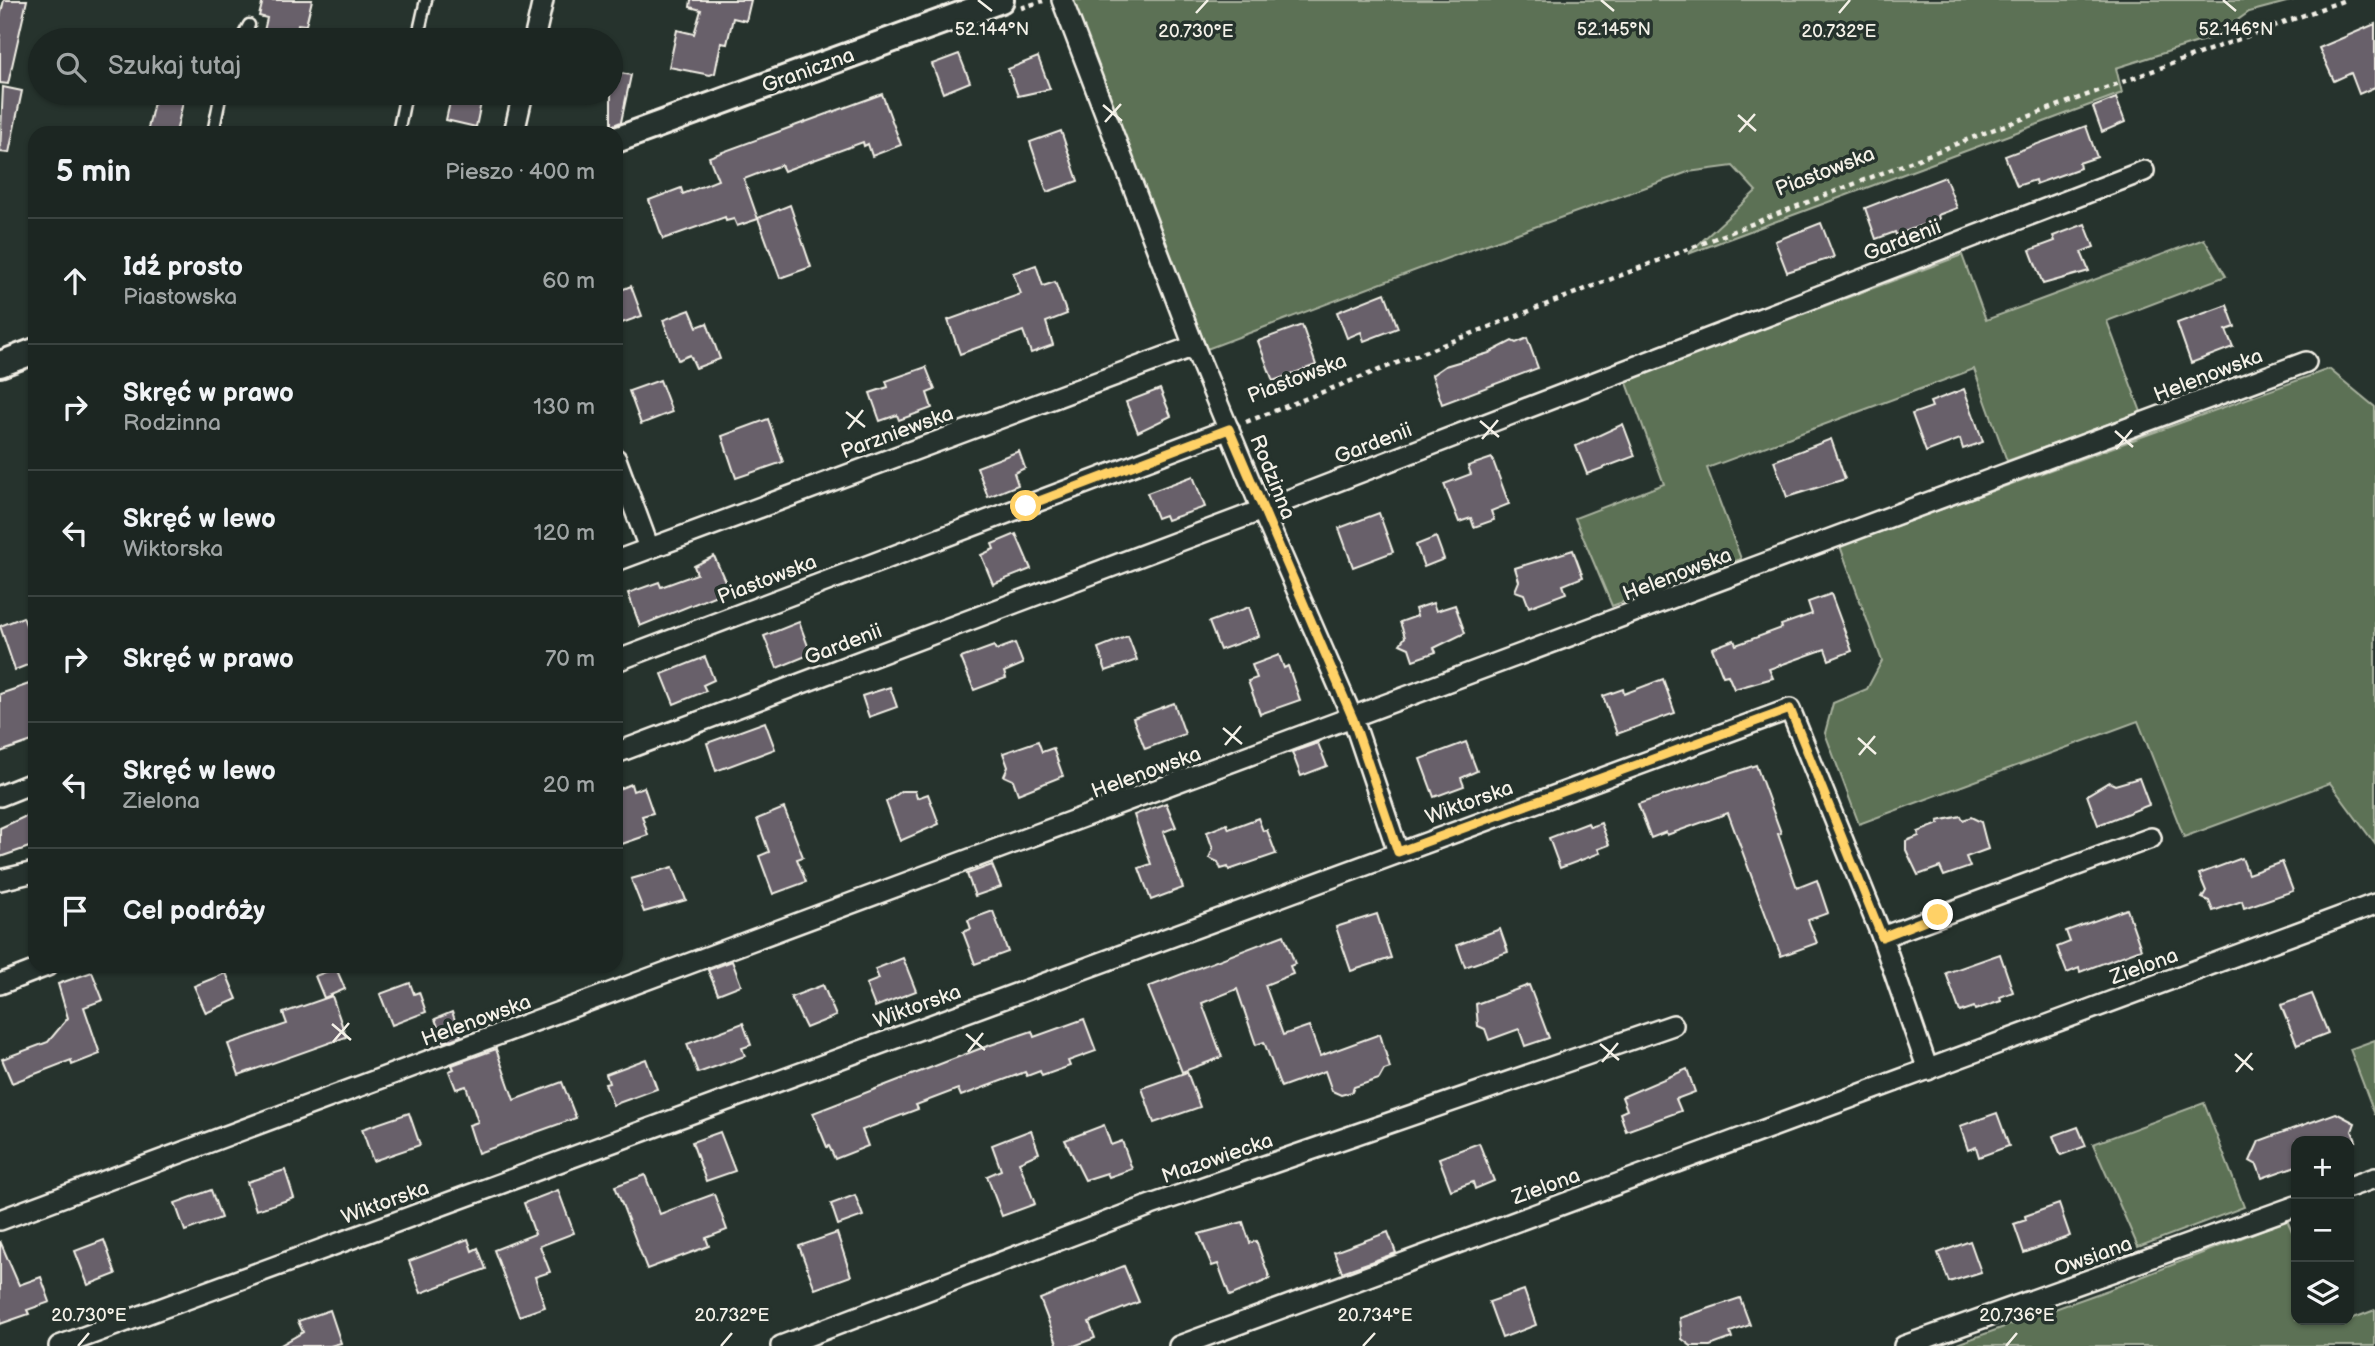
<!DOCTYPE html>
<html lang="pl">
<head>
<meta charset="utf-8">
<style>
  :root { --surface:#1c2622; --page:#29322f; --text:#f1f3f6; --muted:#a0a5a5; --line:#3a4340 }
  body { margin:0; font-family:"Balsamiq Sans",sans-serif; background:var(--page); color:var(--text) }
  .controls { position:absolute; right:21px; bottom:21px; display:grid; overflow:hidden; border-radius:14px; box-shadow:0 2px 5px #0004 }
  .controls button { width:63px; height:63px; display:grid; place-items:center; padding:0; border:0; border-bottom:2px solid var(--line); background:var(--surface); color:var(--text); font:35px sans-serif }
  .stop { position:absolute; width:21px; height:21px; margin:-16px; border:5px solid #ffd166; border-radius:50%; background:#fff }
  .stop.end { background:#ffd166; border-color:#fff; box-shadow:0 2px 7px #0008 }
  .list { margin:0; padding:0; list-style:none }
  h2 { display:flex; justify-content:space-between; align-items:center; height:91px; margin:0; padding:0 28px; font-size:30px }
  h2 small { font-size:23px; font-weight:400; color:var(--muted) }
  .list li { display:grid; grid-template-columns:46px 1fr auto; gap:21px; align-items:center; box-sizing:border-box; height:126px; padding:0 28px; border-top:2px solid var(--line) }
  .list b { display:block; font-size:26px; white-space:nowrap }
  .list p { margin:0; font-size:23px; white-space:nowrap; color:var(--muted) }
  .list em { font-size:23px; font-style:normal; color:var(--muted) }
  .icon { flex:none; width:38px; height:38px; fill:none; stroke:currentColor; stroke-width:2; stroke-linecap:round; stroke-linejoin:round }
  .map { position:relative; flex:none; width:2375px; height:1346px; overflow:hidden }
  .search { position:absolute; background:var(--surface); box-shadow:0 2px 5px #0004; left:28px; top:28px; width:595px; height:77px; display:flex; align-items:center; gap:18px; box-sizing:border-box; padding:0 24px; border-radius:38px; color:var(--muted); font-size:26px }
  .panel { position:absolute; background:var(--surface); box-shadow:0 2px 5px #0004; left:28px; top:126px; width:595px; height:847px; border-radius:21px }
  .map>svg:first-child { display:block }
  .green { fill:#5c7155; stroke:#a8b19e; stroke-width:2 }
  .building { fill:#67616b; stroke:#f4f1e8; stroke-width:2 }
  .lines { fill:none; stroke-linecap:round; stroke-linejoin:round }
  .service-casing { stroke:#f4f1e8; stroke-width:15 }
  .minor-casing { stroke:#f4f1e8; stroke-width:24 }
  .tertiary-casing { stroke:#f4f1e8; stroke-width:30 }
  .path { stroke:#f4f1e8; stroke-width:4.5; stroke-dasharray:5 5; stroke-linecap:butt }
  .service { stroke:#26332d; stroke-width:10 }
  .minor { stroke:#26332d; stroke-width:19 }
  .tertiary { stroke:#26332d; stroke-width:24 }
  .route { stroke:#ffd166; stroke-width:9 }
  .ticks { fill:none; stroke:#f4f1e8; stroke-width:2.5 }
  .labels { text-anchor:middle; stroke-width:7; stroke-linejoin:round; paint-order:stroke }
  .street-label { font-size:21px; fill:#f4f1e8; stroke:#26332d }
  .ticks-label { font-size:18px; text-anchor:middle; fill:#f4f1e8; stroke:#26332d; stroke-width:7; stroke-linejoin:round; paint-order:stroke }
</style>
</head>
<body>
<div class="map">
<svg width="2375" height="1346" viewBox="0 0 2375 1346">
  <rect width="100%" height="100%" fill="#26332d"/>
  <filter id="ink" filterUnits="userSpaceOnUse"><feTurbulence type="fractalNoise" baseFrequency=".0143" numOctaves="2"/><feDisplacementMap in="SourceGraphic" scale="14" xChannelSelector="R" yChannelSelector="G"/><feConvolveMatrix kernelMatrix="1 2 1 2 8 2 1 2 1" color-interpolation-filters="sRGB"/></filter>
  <g filter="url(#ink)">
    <g class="green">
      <path d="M1068,0H2294L2249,12L2214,37L2116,68L2122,93L1688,254L1756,191L1733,166L1688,172L1448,258L1207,349Z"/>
      <path d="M2204,239L2226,276L2107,321L2141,412L2007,461L1974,369L1707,468L1741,559L1612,606L1575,518L1664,484L1626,380L1962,255L1986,320Z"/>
      <path d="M2329,369L2375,407V844L2330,783L2184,837L2138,721L1859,824L1825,733L1833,703L1867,689L1882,661L1840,546Z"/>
      <path d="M2375,1040V1115L2350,1049Z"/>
      <path d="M2204,1103L2244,1207L2138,1247L2093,1144Z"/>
      <path d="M2287,1220L2296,1240V1320H2332L2335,1325L2375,1310V1346H1951L2108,1290Z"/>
    </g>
    <g class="building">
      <path d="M4,0H27L8,84L0,83V17Z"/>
      <path d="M263,0H312L306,25L298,24L295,40H262L267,18L259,16Z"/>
      <path d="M691,0H751L746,21L733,18L727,44L721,43L715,73L710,75L669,67L677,30L694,34L701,10L690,7Z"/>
      <path d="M2375,24V87L2359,94L2351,73L2334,81L2319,48Z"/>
      <path d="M959,54L970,82L943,93L932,64Z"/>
      <path d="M1038,57L1050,89L1018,96L1008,69Z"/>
      <path d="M611,71L631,75L621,122L611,126Z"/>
      <path d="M3,87L22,91L9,153L0,152Z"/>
      <path d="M156,93H185L176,133H147Z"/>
      <path d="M452,93H483L476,127L446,120Z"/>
      <path d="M882,94L901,145L872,156L868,144L864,146L863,142L784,171L781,165L744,179L758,219L737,226L734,219L726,221L725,217L663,239L649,200L681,188L683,194L718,180L709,157Z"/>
      <path d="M2116,98L2125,122L2102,132L2093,107Z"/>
      <path d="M2086,126L2097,157L2079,163L2080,168L2036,184L2035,180L2017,186L2005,156Z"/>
      <path d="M1061,131L1078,181L1047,192L1030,142Z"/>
      <path d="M1945,177L1957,208L1938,215L1939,219L1896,235L1895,232L1876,239L1865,208Z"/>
      <path d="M790,205L811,267L780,278L758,218Z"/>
      <path d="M1821,223L1834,257L1787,272L1775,241Z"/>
      <path d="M2085,224L2094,247L2081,252L2089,271L2043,284L2030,250L2055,241L2053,236Z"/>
      <path d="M1036,265L1043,286L1055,282L1067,314L1046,322L1053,345L1031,353L1023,331L960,354L948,320L1021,294L1013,273Z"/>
      <path d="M631,286L642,316L616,325V292Z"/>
      <path d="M1385,293L1398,328L1364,341L1361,332L1347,338L1337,312Z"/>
      <path d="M2227,305L2235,327L2226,330L2233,347L2191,363L2177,323Z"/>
      <path d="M690,310L697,327L707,323L720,359L696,368L690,355L678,360L663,320Z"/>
      <path d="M1302,325L1316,365L1273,381L1258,341Z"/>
      <path d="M1527,338L1538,368L1442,404L1432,375L1445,366L1489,353L1512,341L1516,343Z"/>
      <path d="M926,367L935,390L927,393L932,408L899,420L897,415L880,421L870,393L888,387L886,381Z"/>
      <path d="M660,380L672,412L641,424L629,391Z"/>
      <path d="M1160,389L1171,416L1138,432L1126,402Z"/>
      <path d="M1964,389L1983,442L1963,449L1960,439L1926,452L1912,414L1932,407L1930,402Z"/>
      <path d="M768,419L783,462L736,478L722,436Z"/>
      <path d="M1623,424L1635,456L1587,474L1576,446Z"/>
      <path d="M1831,439L1845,479L1787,497L1774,461Z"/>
      <path d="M1019,451L1025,468L1014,473L1018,485L988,497L977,467Z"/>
      <path d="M1492,458L1509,504L1491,511L1494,520L1474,527L1471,518L1459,522L1444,484L1471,474L1468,466Z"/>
      <path d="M1193,476L1205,507L1167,520L1165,515L1157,518L1147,493Z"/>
      <path d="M1379,513L1393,552L1353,567L1339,528Z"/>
      <path d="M1016,534L1031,569L993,584L981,555L994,549L992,544Z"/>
      <path d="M1436,537L1444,559L1424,567L1416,545Z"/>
      <path d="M1573,550L1583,577L1563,585L1566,593L1529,607L1524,594L1515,591L1519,581L1515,568Z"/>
      <path d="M714,556L729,590L640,626L628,593L659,582L661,587L697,574L694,566Z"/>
      <path d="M1831,594L1852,651L1829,660L1825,649L1769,669L1773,678L1734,689L1728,675L1723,676L1712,648L1734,640L1736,645L1782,628L1781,625L1812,614L1808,602Z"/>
      <path d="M1433,603L1436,611L1455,605L1465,633L1434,648L1436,652L1413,660L1409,648L1400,644L1405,637L1400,622L1417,616L1415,609Z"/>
      <path d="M1249,607L1259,636L1220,650L1209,622Z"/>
      <path d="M23,617L35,648V662L15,670L0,626Z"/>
      <path d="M799,622L811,654L777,668L764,636Z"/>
      <path d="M1128,636L1137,660L1106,671L1098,648Z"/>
      <path d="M1015,643L1023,664L1004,672L1006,678L974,690L961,658L994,646L996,650Z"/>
      <path d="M1279,655L1284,668L1288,666L1300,700L1260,714L1248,681L1257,678L1252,665Z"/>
      <path d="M705,657L714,680L703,685L706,691L674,704L662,674Z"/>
      <path d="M1663,679L1675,713L1617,734L1603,696L1623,689L1624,694Z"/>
      <path d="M35,682V740L0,752V694Z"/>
      <path d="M890,687L897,707L869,717L862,696Z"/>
      <path d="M1174,703L1185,734L1145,749L1133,718Z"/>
      <path d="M765,722L775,749L716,771L707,743Z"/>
      <path d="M1038,741L1042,752L1053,748L1063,776L1018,794L1013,780L1004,776L1008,767L1003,753Z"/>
      <path d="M1466,742L1477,771L1461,778L1464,786L1434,797L1420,759Z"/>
      <path d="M1318,743L1327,766L1301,776L1292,752Z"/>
      <path d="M1756,765L1781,833L1778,834L1797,888L1817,880L1828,913L1808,920L1817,943L1781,956L1728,813L1667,835L1666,832L1651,838L1638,804Z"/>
      <path d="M2139,778L2149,805L2098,825L2087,795L2109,782L2115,785Z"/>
      <path d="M631,784L633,791L644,787L653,813L642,816L648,835L616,846V790Z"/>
      <path d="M902,791H915L917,798L928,794L939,824L900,841L886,802Z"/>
      <path d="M1166,803L1176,827L1163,832L1183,888L1151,900L1139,868L1151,864L1134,815Z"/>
      <path d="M784,808L803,857L797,859L806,882L773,894L759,856L769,852L757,819Z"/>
      <path d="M35,812V845L0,857V828Z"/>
      <path d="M1961,816L1963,820L1971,817L1981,822L1988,849L1966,857L1970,867L1944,876L1940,867L1918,875L1906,850V841L1919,836L1918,832L1939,824L1938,821Z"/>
      <path d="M1258,818L1263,831L1267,830L1276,854L1229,870L1228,867L1221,869L1218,862L1209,858L1213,849L1207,832L1227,824L1229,829Z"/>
      <path d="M1588,823L1590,827L1601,823L1609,845L1598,849L1600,853L1560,868L1549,838Z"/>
      <path d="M2242,858L2248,874L2282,862L2293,891L2244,908L2242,901L2213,911L2209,901L2202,898L2206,891L2199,874Z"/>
      <path d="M992,865L1001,887L975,896L967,874Z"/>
      <path d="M673,867L686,900L644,912L631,879Z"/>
      <path d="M2127,909L2141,949L2080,972L2079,968L2067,973L2057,947L2070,942L2066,931Z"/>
      <path d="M993,911L1008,952L975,964L963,932L971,929L968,920Z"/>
      <path d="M1377,914L1391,958L1351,971L1336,927Z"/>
      <path d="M1500,929L1508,952L1465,967L1457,945Z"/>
      <path d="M1284,935L1295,964L1290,966L1293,974L1265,985L1283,1035L1309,1026L1320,1056L1380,1034L1390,1068L1384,1070L1379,1079L1354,1087L1352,1092L1341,1095L1332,1091L1325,1071L1281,1087L1264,1042L1256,1045L1237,989L1202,1003L1222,1057L1182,1072L1148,987Z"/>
      <path d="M2000,954L2013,992L2000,997L2001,1001L1975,1010L1974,1007L1960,1012L1946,973Z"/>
      <path d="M903,958L916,991L875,1007L866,984L879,979L875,969Z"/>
      <path d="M732,961L741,985L718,994L708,970Z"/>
      <path d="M336,968L345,989L324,998L315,976Z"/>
      <path d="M92,972L103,1000L84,1007L100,1054L72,1065L71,1060L12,1083L2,1059L48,1042L68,1018L58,984Z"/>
      <path d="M226,973L237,999L206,1013L194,986Z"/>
      <path d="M410,983L414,994L419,992L426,1012L392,1025L380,994Z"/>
      <path d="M823,985L836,1016L806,1028L791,997Z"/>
      <path d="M1529,985L1549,1038L1525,1046L1519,1029L1489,1040L1485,1029L1478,1026L1476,1004Z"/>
      <path d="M2312,994L2328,1033L2297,1045L2281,1005Z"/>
      <path d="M332,996L346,1037L239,1075L228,1044L287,1024L283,1013Z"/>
      <path d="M452,1012L461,1036L444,1042L435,1019Z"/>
      <path d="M1084,1019L1096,1051L1068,1061L1070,1066L1042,1076L1040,1071L1027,1076L1025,1072L961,1096L958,1089L916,1105L918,1109L862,1130L868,1146L835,1159L829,1146L827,1147L813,1113L979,1049L1032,1031L1034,1037Z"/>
      <path d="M743,1023L751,1045L742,1048L745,1056L698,1073L687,1044Z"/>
      <path d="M496,1049L514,1100L562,1082L576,1118L478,1153L469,1125L478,1122L466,1086L456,1089L449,1071L454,1069L452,1065Z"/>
      <path d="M646,1059L657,1089L613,1105L605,1084L609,1083L606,1074Z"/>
      <path d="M1687,1069L1695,1092L1676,1099L1681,1111L1626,1131L1620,1113L1627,1110L1622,1097Z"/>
      <path d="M1187,1072L1200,1107L1154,1123L1142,1088Z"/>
      <path d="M409,1113L420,1145L373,1161L362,1129Z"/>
      <path d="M1997,1113L2009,1146L1979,1157L1976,1147L1968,1150L1960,1126Z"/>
      <path d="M2336,1113L2355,1123L2352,1131L2356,1141H2296V1166L2262,1178L2257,1165L2250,1161L2259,1141Z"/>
      <path d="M1104,1125L1111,1145L1122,1141L1132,1169L1109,1177L1107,1173L1085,1180L1065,1140Z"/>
      <path d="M2078,1127L2086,1146L2061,1155L2053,1136Z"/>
      <path d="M1031,1130L1039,1153L1019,1162L1035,1204L1002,1216L987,1176L1001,1170L992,1145Z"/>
      <path d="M720,1132L735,1171L706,1181L692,1142Z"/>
      <path d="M1479,1143L1494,1181L1475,1189L1473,1182L1451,1190L1439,1158Z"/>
      <path d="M285,1170L294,1198L256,1210L247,1182Z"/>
      <path d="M645,1175L660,1214L714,1194L727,1230L706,1238L709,1246L647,1269L615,1186Z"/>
      <path d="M211,1190L221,1218L185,1231L175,1203Z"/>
      <path d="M558,1190L574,1233L540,1246L550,1272L535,1277L545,1307L519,1316L494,1250L535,1234L524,1203Z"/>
      <path d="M855,1195L863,1216L838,1225L831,1204Z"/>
      <path d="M2059,1204L2070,1236L2024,1253L2014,1224L2026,1220L2025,1216Z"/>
      <path d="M1243,1222L1250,1243L1256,1241L1270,1279L1230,1296L1218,1264L1212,1266L1199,1234Z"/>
      <path d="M1388,1232L1396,1253L1342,1272L1334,1252Z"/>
      <path d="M837,1233L851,1276L815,1289L799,1246Z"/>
      <path d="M468,1239L472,1251L478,1248L486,1269L421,1293L409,1261Z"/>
      <path d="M104,1240L116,1274L88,1285L75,1251Z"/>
      <path d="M0,1241L19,1285L41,1277L50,1302L27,1310L29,1314L0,1324Z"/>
      <path d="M1970,1241L1981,1272L1949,1282L1938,1253Z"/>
      <path d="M1124,1266L1139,1302L1089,1322L1095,1338L1074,1346H1058L1040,1299Z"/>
      <path d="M1524,1290L1536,1325L1502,1338L1489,1302Z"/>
      <path d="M1740,1298L1750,1325L1730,1332L1732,1338L1710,1346H1691L1682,1339L1680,1318Z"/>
      <path d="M330,1310L341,1343L330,1346H279L303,1332L298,1321Z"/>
    </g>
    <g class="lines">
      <defs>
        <g id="service">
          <path d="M241,40L249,25"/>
          <path d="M417,40L426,0"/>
          <path d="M213,133L221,93"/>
          <path d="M398,133L406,93"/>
        </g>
        <g id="minor">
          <path d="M1062,0L1194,346L1262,510L1353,719L1398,852"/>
          <path d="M534,40L543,0"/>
          <path d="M514,133L523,93"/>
          <path d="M616,459L649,548"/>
          <path d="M616,561L1194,346"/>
          <path d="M616,661L1229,429"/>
          <path d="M616,753L1262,510L2144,171"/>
          <path d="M0,796L35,782"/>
          <path d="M0,880L35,872"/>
          <path d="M0,984L47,966"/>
          <path d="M1928,1070L1882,937L2151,838"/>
          <path d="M2349,1187L2375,1178"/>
          <path d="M0,1220L2306,362"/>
          <path d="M59,1346L1790,709L1882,937"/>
          <path d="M781,1346L1151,1205L1673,1025"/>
          <path d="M1179,1346L2375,904"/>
          <path d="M1904,1346L2296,1206"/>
        </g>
        <g id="tertiary">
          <path d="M616,140L1001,0"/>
          <path d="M0,364L35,351"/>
        </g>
      </defs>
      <use href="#service" class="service-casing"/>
      <use href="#minor" class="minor-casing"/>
      <use href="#tertiary" class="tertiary-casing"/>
      <g class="path">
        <path d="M1021,8L1043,1"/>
        <path d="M1246,422L1992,130L2345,0"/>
      </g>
      <use href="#service" class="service"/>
      <use href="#minor" class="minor"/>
      <use href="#tertiary" class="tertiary"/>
    </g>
  </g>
  <g class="lines" filter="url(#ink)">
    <path class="route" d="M1026,506L1229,429L1353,719L1398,852L1790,709L1882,937L1938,915"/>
  </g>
  <path class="ticks" d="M978,0L992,11M1601,0L1614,11M2223,0L2236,11M1196,13L1208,0M1839,13L1850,0M1103,105L1122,121M1738,115L1756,131M1105,122L1121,104M1739,132L1755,114M846,412L865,427M1480,421L1499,437M848,429L863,410M2115,431L2133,447M1482,439L1498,420M2116,449L2132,430M1223,728L1242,744M1858,738L1876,754M1225,745L1241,726M1859,755L1875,736M332,1024L351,1040M966,1034L985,1050M333,1042L349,1023M1600,1044L1619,1060M968,1052L983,1033M2235,1054L2253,1070M1602,1062L1618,1043M2236,1072L2252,1053M78,1346L89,1333M721,1346L732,1333M1363,1346L1375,1333M2006,1346L2017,1333"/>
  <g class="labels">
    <g class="street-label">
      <text transform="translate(808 70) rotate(-20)" y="7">Graniczna</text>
      <text transform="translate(1825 171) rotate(-21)" y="7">Piastowska</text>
      <text transform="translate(1902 240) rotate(-21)" y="7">Gardenii</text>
      <text transform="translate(2208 375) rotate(-21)" y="7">Helenowska</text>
      <text transform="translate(1297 378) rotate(-21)" y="7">Piastowska</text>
      <text transform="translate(897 432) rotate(-20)" y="7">Parzniewska</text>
      <text transform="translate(1373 443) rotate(-21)" y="7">Gardenii</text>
      <text transform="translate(1273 477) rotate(68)" y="7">Rodzinna</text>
      <text transform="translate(1677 574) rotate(-21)" y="7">Helenowska</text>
      <text transform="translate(767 579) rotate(-21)" y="7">Piastowska</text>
      <text transform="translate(843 644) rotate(-21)" y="7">Gardenii</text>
      <text transform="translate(1146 772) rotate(-20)" y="7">Helenowska</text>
      <text transform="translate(1469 802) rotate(-20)" y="7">Wiktorska</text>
      <text transform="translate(2144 966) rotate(-20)" y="7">Zielona</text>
      <text transform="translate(917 1006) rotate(-20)" y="7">Wiktorska</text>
      <text transform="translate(476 1020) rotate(-20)" y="7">Helenowska</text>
      <text transform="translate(1217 1158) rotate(-19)" y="7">Mazowiecka</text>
      <text transform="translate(1546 1186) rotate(-20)" y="7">Zielona</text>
      <text transform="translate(385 1202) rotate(-20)" y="7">Wiktorska</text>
      <text transform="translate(2093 1256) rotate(-20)" y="7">Owsiana</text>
    </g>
  </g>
  <g class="ticks-label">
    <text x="992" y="35">52.144°N</text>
    <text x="1614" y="35">52.145°N</text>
    <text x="2236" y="35">52.146°N</text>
    <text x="1196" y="37">20.730°E</text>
    <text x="1839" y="37">20.732°E</text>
    <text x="89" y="1321">20.730°E</text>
    <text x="732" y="1321">20.732°E</text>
    <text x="1375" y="1321">20.734°E</text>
    <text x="2017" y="1321">20.736°E</text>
  </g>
</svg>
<div class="controls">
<button>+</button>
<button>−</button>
<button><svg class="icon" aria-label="layers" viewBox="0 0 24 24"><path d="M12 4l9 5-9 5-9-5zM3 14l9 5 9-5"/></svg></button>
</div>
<div class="stop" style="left:1026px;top:506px"></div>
<div class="stop end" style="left:1938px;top:915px"></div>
<div class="search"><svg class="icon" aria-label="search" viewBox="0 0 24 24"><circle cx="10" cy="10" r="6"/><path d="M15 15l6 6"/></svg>Szukaj tutaj</div>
<section class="panel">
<h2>5 min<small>Pieszo · 400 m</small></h2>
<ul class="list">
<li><svg class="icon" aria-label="ahead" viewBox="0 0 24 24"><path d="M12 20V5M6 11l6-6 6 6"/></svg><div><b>Idź prosto</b><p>Piastowska</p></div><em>60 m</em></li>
<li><svg class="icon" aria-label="right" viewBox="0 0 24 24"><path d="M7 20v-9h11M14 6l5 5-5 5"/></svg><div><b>Skręć w prawo</b><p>Rodzinna</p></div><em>130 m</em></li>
<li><svg class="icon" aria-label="left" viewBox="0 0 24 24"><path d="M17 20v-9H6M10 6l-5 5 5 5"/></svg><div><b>Skręć w lewo</b><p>Wiktorska</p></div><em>120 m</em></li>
<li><svg class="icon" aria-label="right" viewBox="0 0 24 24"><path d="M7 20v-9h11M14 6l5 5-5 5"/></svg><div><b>Skręć w prawo</b></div><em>70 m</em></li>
<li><svg class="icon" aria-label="left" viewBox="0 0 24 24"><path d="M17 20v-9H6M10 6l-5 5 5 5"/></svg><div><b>Skręć w lewo</b><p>Zielona</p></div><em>20 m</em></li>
<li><svg class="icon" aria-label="arrive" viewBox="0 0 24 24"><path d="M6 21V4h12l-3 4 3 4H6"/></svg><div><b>Cel podróży</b></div></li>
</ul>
</section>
</div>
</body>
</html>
